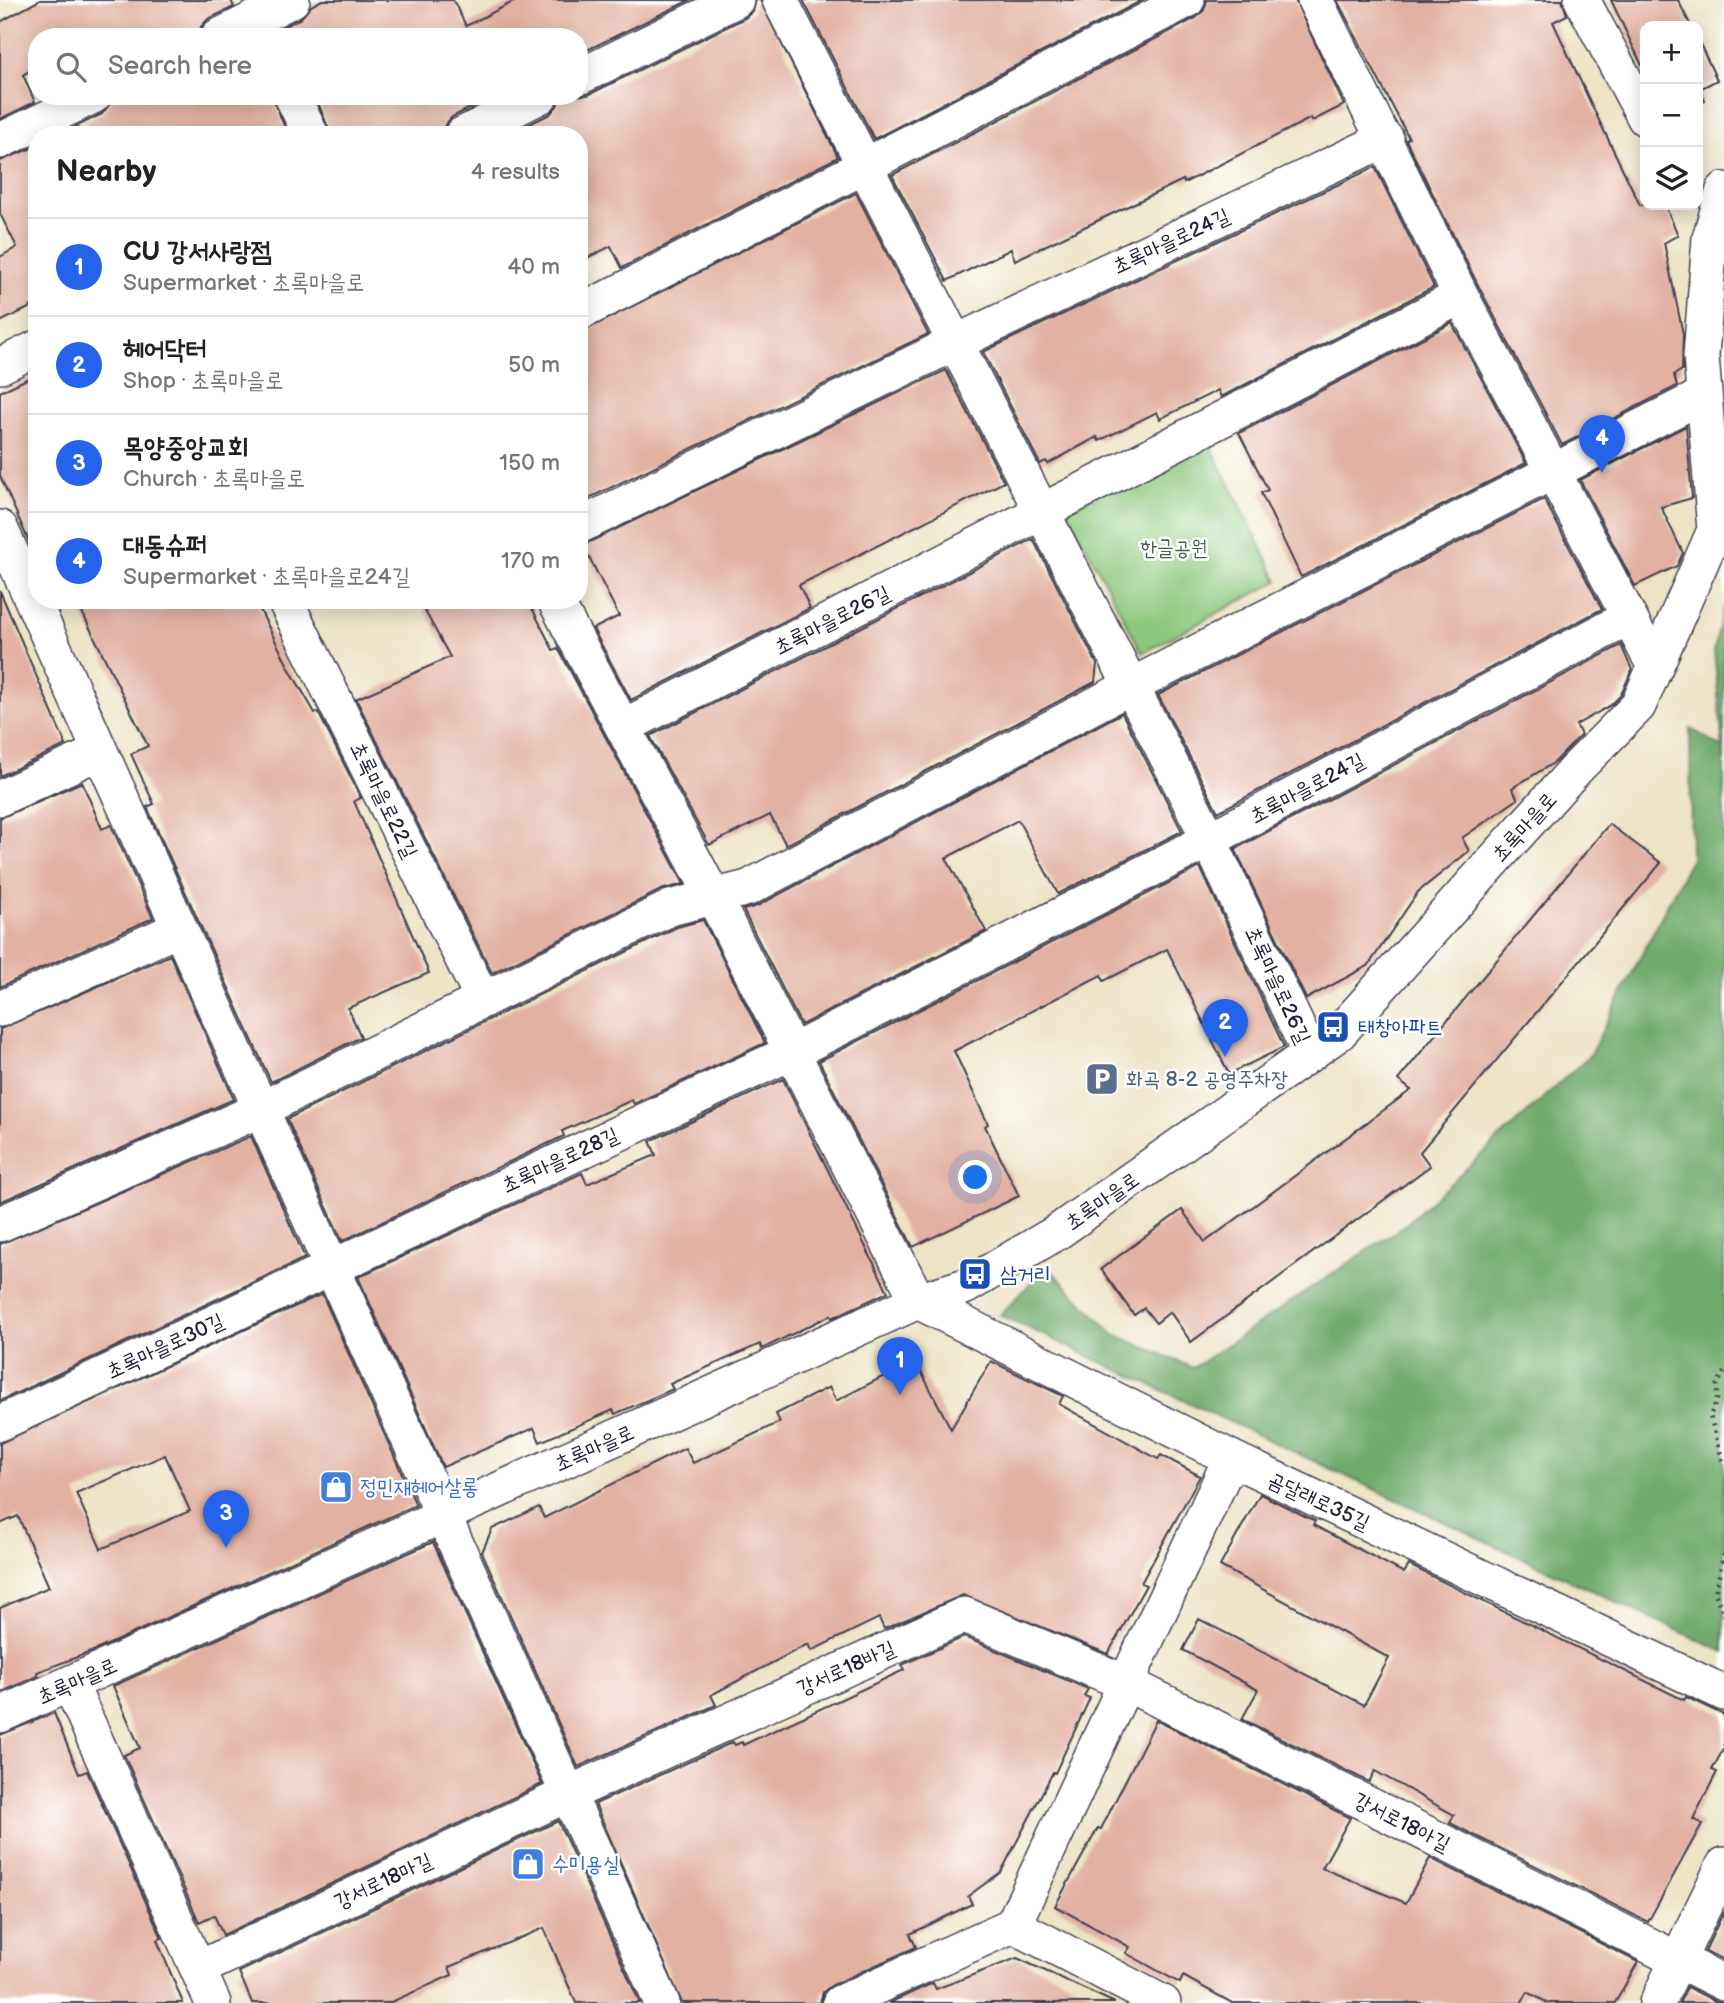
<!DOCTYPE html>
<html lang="en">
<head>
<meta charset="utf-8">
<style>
  :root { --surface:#fff; --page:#f2f2f2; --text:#222; --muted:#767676; --line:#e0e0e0; --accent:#2563eb }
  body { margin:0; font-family:"Balsamiq Sans","Poor Story",sans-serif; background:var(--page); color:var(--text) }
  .controls { position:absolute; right:21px; top:21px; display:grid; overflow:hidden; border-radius:14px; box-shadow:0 4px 18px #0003 }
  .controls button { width:63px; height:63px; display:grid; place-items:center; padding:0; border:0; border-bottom:2px solid var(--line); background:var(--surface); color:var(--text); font:35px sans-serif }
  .you { position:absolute; left:976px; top:1178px; width:24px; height:24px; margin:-18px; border:5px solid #fff; border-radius:50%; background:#1a73e8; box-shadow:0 0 0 10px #1a73e833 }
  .badge { display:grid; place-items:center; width:46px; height:46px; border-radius:50%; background:var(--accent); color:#fff; font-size:23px; font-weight:700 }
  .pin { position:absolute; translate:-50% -58px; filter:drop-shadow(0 2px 4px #0008) }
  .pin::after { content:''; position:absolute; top:37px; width:24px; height:21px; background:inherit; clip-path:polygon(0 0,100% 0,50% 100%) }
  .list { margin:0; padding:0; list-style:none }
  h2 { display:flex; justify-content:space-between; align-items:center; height:91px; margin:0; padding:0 28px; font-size:30px }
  h2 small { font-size:23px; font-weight:400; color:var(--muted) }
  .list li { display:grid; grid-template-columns:46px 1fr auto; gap:21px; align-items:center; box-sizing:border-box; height:98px; padding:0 28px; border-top:2px solid var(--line) }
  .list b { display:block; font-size:26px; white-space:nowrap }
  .list p { margin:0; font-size:23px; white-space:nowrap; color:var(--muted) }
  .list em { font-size:23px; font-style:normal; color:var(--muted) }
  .icon { flex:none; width:38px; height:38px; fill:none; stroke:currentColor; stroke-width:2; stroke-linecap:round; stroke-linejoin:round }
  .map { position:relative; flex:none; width:1724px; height:2003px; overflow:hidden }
  .search { position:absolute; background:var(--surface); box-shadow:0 4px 18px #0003; left:28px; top:28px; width:560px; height:77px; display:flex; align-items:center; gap:18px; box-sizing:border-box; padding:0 24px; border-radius:28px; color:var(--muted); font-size:26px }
  .panel { position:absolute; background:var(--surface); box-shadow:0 4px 18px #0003; left:28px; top:126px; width:560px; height:483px; border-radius:28px }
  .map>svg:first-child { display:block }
  .green { fill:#8cc87d; stroke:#57755c; stroke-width:2 }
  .forest { fill:#71ac6c; stroke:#4a6754; stroke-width:2 }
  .building { fill:#e2b1a1; fill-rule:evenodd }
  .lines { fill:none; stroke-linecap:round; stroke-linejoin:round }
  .street-casing { stroke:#403f50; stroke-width:38 }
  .path { stroke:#403f50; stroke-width:4.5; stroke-dasharray:2 5; stroke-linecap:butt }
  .street { stroke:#fff; stroke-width:35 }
  .labels { text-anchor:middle; stroke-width:5; stroke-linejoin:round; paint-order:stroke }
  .street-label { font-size:21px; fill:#22223b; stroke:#fff }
  .park-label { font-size:21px; fill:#475c52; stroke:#fff }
  .transit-label { font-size:21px; fill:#164399; stroke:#fff; text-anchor:start }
  .service-label { font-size:21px; fill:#4e5e75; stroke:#fff; text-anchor:start }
  .shop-label { font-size:21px; fill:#366cbe; stroke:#fff; text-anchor:start }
</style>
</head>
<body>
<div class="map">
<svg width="1724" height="2003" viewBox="0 0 1724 2003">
  <rect width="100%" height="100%" fill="#fff"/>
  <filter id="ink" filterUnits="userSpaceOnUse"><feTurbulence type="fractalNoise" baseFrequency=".0143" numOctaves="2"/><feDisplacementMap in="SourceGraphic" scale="14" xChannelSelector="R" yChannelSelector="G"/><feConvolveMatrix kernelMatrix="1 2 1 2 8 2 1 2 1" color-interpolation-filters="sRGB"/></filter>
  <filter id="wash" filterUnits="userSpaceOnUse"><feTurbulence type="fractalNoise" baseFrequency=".00686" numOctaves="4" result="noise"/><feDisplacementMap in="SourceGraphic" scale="28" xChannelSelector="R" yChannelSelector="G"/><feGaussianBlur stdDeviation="1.57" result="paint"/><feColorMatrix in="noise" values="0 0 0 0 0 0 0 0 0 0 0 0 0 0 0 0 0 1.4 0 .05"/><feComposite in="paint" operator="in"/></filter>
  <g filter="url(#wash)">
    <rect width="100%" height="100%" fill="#ede3c5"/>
    <path class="green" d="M1207,439L1278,581L1142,653L1067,510Z"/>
    <path class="forest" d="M1724,606V1652L1000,1315L1047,1266L1112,1333L1193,1368L1405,1225L1590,1055L1691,859L1690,728L1723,748L1714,650Z"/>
    <g id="blocks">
      <g class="building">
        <path d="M40,0H231L234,7L208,19L201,27L198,37H37V66L23,75L35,102L0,119V22Z"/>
        <path d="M322,0H453L466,26L517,0H690L579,54V37H263L301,18L311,6Z"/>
        <path d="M756,0H760L838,157L622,268L611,246L579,262V135H508L550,114L557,106L560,96L588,95L745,18L753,11Z"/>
        <path d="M803,0H1143L874,139Z"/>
        <path d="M1207,0H1295L1344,105L1312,121L1311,118L1184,183L1183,180L1015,260L1011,249L947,281L892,175L1196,18L1204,10Z"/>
        <path d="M1337,0H1562L1567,15L1553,22L1593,108L1640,205H1665L1678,235L1664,243L1683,334L1682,370L1674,375L1677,386L1562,445L1479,287L1406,140L1409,138Z"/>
        <path d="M1611,0H1678L1691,26H1645V72Z"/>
        <path d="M1698,40L1717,80L1700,89L1705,100L1698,104Z"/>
        <path d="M123,96H272L288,135H59L102,114L112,101Z"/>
        <path d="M331,96H494L452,117L445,125L442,135H331L318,103Z"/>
        <path d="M37,146V304L0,322V257L17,247L0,214V161Z"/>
        <path d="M1375,167L1434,287L1221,397L1218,390L1160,419L1157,412L1099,441L1097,437L1048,464L1046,461L1040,464L983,352Z"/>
        <path d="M856,193L928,334L579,503V333Z"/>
        <path d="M1452,323L1526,463L1301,577L1261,493L1268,490L1239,433Z"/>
        <path d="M946,370L1004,482L799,585L810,608L631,700L593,629L619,616L583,545Z"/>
        <path d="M37,374V560L0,476V392Z"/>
        <path d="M1686,426L1692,498L1661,507L1683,553L1677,566L1635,586L1580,480Z"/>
        <path d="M1544,499L1602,609L1218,812L1158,695Z"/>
        <path d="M1033,539L1097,664L1095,682L786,845L770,815L709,845L650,736Z"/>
        <path d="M0,591L66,745L0,776Z"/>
        <path d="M76,600H255L289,668L315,713L318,712L361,798L354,801L429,973L348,1008L361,1037L271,1082L147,807L154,804L131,754L148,746Z"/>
        <path d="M419,600H528L553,650L558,648L684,884L661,890L492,973L356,699L450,657Z"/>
        <path d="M1621,645L1632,670L1621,695L1611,705L1576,725L1581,735L1555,762L1512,788L1518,799L1462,838L1469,851L1418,892L1368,966L1306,999L1235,849Z"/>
        <path d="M1122,713L1182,831L1058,894L1018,820L946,858L986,931L801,1025L743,910L757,906Z"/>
        <path d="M82,782L102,829L111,825L153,918L0,987V818Z"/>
        <path d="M1609,824L1661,863L1420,1152L1430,1166L1191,1342L1170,1312L1156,1323L1144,1308L1134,1315L1101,1269L1182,1210L1205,1242L1411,1090L1398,1080Z"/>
        <path d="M1200,867L1284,1047L1229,1074L1167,949L1104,981L1101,975L954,1051L988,1124L985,1126L1019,1196L913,1247L819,1061Z"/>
        <path d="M703,920L765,1043L634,1104L632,1100L562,1131L564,1136L342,1241L287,1119L677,927Z"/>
        <path d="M170,955L234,1099L0,1202V1029Z"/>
        <path d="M783,1079L888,1292L832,1318L831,1315L762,1349L760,1344L670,1384L673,1389L615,1414L613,1410L540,1442L534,1428L443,1467L358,1277L582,1173L587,1184L656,1155L650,1141Z"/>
        <path d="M251,1136L305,1258L0,1401V1244Z"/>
        <path d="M322,1294L416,1505L96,1650L37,1672L38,1676L0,1693V1608L49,1587L18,1516L0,1524V1443ZM165,1455L190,1511L101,1549L76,1493Z"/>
        <path d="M915,1360L951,1429L991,1361L1063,1396L1059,1404L1158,1459L1161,1455L1200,1476L1141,1583L1146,1585L1108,1654L963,1595L884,1629L879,1618L811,1651L808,1644L711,1695L716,1705L578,1767L482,1552L492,1529L539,1507L544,1518L685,1448L693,1463L780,1422L776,1414L829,1387L836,1401Z"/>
        <path d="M1260,1494L1315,1521L1313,1525L1404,1573L1409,1565L1684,1700L1686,1697L1724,1715V1748L1712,1770L1717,1772L1693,1819L1702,1824L1648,1922L1450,1823L1454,1815L1375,1771L1369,1782L1242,1719L1258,1690L1183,1650L1199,1619L1364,1705L1389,1658L1220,1566Z"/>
        <path d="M433,1542L542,1784L223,1935L214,1915L199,1922L124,1755L140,1748L113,1686Z"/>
        <path d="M964,1637L1088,1689L1084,1696L1090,1698L1055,1773L1053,1772L1001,1872L968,1896L972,1904L910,1934L916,1947L832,1985L823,1992L820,2003H682L595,1804L733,1742L735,1745L742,1742L743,1745L904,1670L902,1665Z"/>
        <path d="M54,1713L79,1774L87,1771L162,1938L157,1940L183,2003H0V1735Z"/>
        <path d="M1156,1720L1350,1818L1322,1868L1406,1903L1430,1858L1638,1962L1615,2003H1548L1528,1992L1521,2003H1232L1183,1976L1180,1983L1126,1953L1130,1947L1055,1906L1098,1828L1101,1829Z"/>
        <path d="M558,1821L640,2003H576L544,1928L449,1967L452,1975L389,2003H252L239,1972Z"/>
        <path d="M1724,1911V1960L1705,1951Z"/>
        <path d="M1017,1958L1115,2003H889L933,1983L936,1989Z"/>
        <path d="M1687,1987L1715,2001L1724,2003H1679Z"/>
      </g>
    </g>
  </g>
  <g filter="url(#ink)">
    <use href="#blocks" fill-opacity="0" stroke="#403f50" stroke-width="2"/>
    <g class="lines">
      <defs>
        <g id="street">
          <path d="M780,0L1202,825L1310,1054"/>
          <path d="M1315,0L1461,296L1655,667"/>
          <path d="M1582,0L1645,118"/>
          <path d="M218,37L292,0"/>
          <path d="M579,77L736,0"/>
          <path d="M292,96L311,135"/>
          <path d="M462,135L540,96"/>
          <path d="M0,141L93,96"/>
          <path d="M579,313L1187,0"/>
          <path d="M0,366L37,348"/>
          <path d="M579,526L955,343L1386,139"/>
          <path d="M0,528L662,2003"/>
          <path d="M285,600L483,1000"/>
          <path d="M555,600L713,896L918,1301"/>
          <path d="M623,727L1461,296"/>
          <path d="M0,798L99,752"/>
          <path d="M0,1009L178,929"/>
          <path d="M0,1224L259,1110L670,908L748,888L1131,686L1704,395"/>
          <path d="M918,1301L1231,1458L1724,1693"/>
          <path d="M0,1423L790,1053L1209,840L1628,618"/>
          <path d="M70,1684L213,2003"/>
          <path d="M0,1715L918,1301L966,1286L1056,1233L1339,1033L1575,770L1638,706L1715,530L1701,356L1710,238L1724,190"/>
          <path d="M1013,1925L1163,2003"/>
          <path d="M198,1969L568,1794L964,1615L1126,1683L1724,1983"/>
          <path d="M840,2003L1013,1925L1231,1458"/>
          <path d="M1657,2003L1724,1865"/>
        </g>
      </defs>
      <use href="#street" class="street-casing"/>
      <g class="path">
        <path d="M1724,1372L1717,1385V1400L1710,1416L1724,1465"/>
        <path d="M1724,1554L1715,1593L1724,1615"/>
      </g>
      <use href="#street" class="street"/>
    </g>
  </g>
  <defs>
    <symbol id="bus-square" viewBox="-11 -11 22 22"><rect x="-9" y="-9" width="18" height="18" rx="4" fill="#1a4fb4" stroke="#fff"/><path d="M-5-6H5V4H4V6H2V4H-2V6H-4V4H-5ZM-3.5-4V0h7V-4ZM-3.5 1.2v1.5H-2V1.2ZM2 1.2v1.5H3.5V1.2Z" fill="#fff"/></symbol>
    <symbol id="parking-square" viewBox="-11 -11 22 22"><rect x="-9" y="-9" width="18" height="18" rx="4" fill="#5c6f8a" stroke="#fff"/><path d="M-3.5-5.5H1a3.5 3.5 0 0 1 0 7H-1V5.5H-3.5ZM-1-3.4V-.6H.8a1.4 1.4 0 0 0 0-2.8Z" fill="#fff"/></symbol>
    <symbol id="shop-square" viewBox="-11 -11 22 22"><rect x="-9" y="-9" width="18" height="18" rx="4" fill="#3f7fe0" stroke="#fff"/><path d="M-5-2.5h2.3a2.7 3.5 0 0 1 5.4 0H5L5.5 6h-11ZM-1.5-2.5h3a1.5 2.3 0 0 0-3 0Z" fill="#fff"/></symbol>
  </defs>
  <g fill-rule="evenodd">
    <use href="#bus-square" x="1314" y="1008" width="38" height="38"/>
    <use href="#parking-square" x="1083" y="1060" width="38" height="38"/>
    <use href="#bus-square" x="956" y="1255" width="38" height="38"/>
    <use href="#shop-square" x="317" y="1468" width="38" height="38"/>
    <use href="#shop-square" x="509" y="1845" width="38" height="38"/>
  </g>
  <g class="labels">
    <g class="street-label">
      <text transform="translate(1171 241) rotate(-25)" y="7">초록마을로24길</text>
      <text transform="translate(832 620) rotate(-27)" y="7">초록마을로26길</text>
      <text transform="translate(1307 788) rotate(-28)" y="7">초록마을로24길</text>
      <text transform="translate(384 800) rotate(64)" y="7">초록마을로22길</text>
      <text transform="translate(1524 827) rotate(-48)" y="7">초록마을로</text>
      <text transform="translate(1278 985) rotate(65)" y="7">초록마을로26길</text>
      <text transform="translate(560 1160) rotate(-25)" y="7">초록마을로28길</text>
      <text transform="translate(1102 1201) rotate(-35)" y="7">초록마을로</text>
      <text transform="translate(165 1346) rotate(-25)" y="7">초록마을로30길</text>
      <text transform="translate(594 1448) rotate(-24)" y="7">초록마을로</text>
      <text transform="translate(1319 1501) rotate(25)" y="7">곰달래로35길</text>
      <text transform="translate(846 1668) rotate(-24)" y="7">강서로18바길</text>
      <text transform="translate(77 1681) rotate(-24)" y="7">초록마을로</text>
      <text transform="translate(1402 1822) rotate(27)" y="7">강서로18아길</text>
      <text transform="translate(383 1881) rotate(-25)" y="7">강서로18마길</text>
    </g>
    <g class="park-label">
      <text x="1174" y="555">한글공원</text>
    </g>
    <g class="transit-label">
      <text x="1358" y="1034">태창아파트</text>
      <text x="1000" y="1281">삼거리</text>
    </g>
    <g class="service-label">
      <text x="1126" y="1086">화곡 8-2 공영주차장</text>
    </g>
    <g class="shop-label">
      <text x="360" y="1494">정민재헤어살롱</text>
      <text x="552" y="1871">수미용실</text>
    </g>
  </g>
</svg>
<div class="controls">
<button>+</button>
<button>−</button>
<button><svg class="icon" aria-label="layers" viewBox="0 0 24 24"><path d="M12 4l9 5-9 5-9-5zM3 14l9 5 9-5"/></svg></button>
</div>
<div class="you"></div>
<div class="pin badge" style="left:900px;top:1395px">1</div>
<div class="pin badge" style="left:1225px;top:1057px">2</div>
<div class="pin badge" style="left:226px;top:1548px">3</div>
<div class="pin badge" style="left:1602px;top:473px">4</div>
<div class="search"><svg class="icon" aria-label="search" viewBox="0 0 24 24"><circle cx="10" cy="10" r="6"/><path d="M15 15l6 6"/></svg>Search here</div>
<section class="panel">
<h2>Nearby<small>4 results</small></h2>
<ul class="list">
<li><span class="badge">1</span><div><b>CU 강서사랑점</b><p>Supermarket · 초록마을로</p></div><em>40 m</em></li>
<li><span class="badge">2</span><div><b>헤어닥터</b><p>Shop · 초록마을로</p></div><em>50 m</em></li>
<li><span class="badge">3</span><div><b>목양중앙교회</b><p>Church · 초록마을로</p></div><em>150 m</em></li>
<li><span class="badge">4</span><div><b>대동슈퍼</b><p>Supermarket · 초록마을로24길</p></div><em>170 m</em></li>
</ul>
</section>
</div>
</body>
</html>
